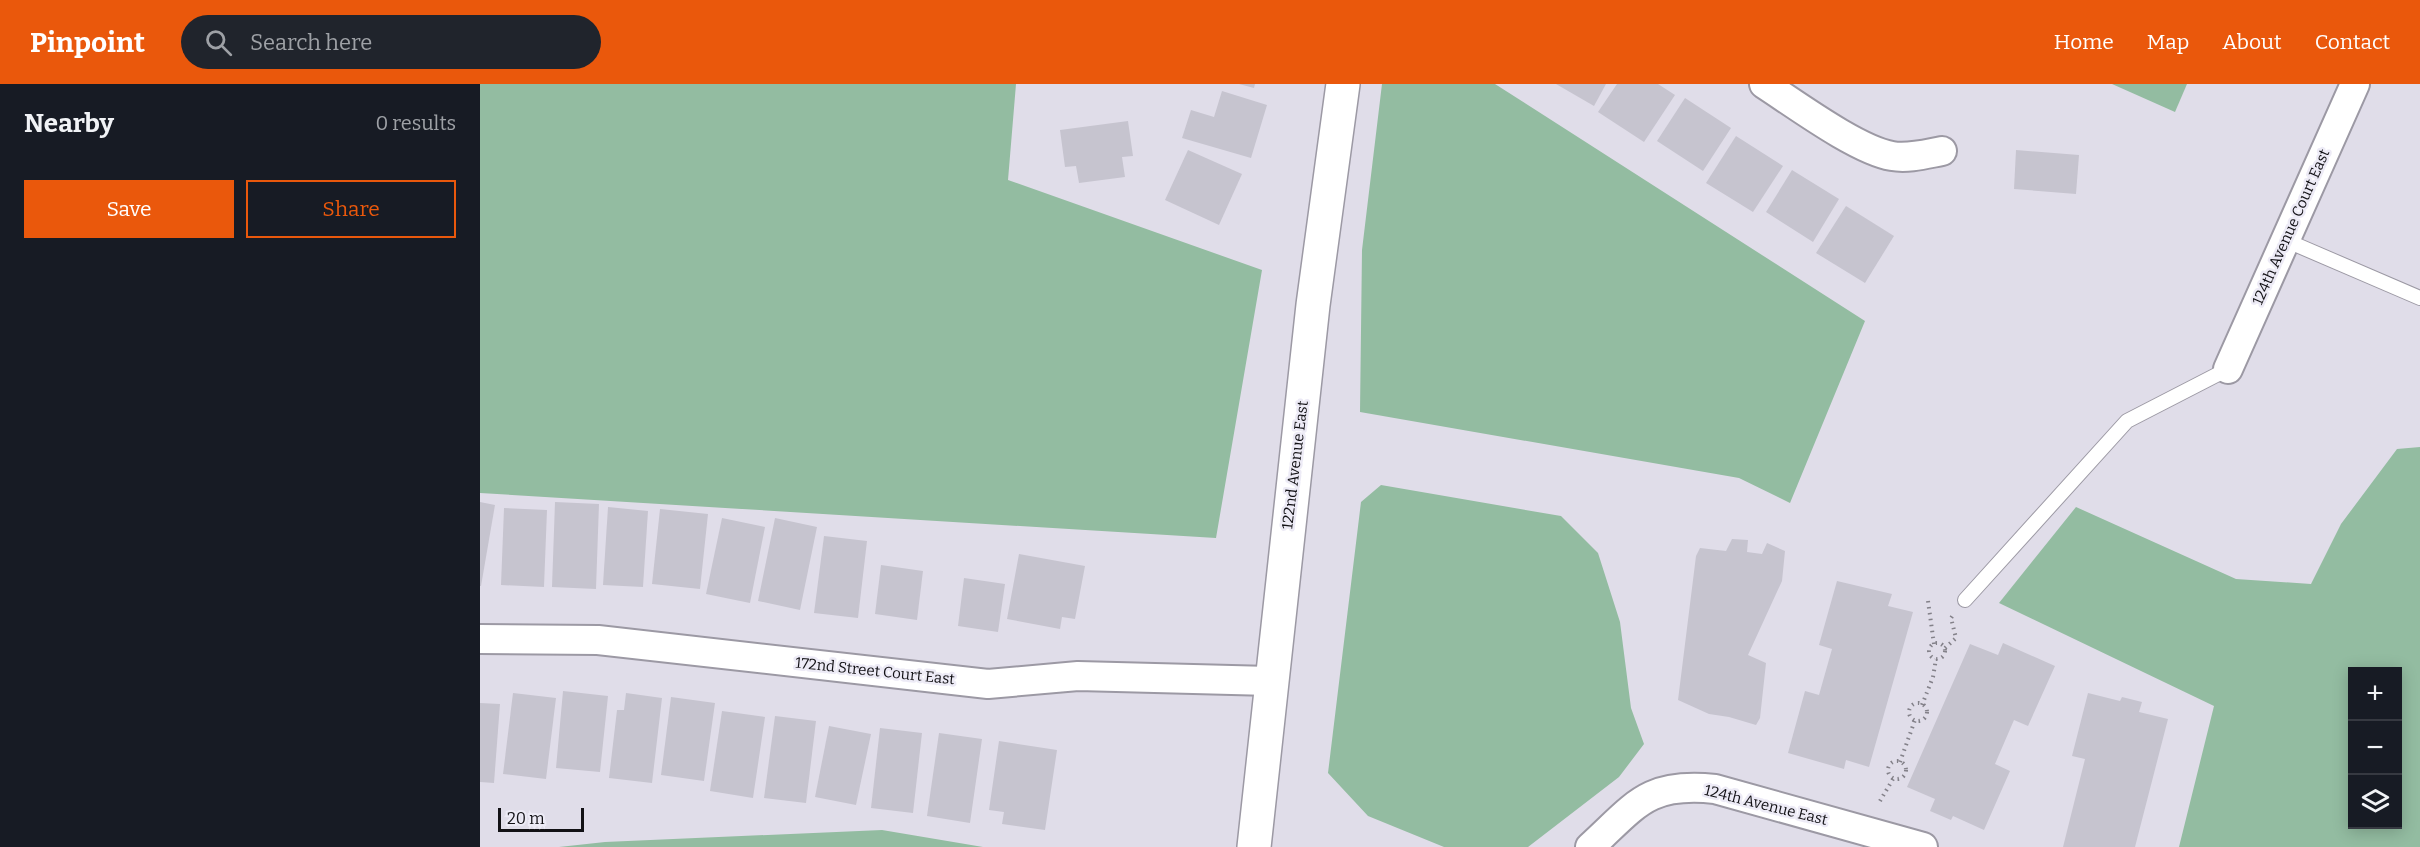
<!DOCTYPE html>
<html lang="en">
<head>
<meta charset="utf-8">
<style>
  :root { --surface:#171b24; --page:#20242c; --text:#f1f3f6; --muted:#9ea1a6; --line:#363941; --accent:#ea580c }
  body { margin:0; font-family:Bitter,serif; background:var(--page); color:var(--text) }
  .controls { position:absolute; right:18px; bottom:18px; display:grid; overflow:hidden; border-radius:0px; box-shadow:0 3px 15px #0003 }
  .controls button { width:54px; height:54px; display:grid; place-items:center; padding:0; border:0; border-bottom:2px solid var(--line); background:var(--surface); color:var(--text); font:30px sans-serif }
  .scale { position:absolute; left:18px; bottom:15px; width:86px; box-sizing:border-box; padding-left:6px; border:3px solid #121115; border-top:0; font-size:16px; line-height:21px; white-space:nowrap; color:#121115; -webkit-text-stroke:4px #edebf6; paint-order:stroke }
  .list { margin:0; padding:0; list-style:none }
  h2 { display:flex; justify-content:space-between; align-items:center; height:78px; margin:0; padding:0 24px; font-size:26px }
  h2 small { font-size:20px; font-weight:400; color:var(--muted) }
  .actions { display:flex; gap:12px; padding:18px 24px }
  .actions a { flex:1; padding:14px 0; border:2px solid var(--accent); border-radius:0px; text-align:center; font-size:21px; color:var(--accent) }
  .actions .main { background:var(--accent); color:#fff }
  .icon { flex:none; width:33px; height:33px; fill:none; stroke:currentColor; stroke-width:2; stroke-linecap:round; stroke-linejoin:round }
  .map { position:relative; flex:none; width:1940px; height:763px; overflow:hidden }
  header { display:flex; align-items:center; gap:36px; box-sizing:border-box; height:84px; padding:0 30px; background:var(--accent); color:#fff }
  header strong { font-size:28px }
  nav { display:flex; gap:33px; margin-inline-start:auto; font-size:21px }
  .search { width:420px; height:54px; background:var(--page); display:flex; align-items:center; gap:15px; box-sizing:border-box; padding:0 21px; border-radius:33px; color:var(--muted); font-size:22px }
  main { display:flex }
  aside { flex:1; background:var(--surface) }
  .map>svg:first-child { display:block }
  .green { fill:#93bca1; fill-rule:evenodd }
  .building { fill:#c6c4cf }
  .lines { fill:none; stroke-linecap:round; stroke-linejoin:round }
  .service-casing { stroke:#9c99a4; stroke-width:16 }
  .minor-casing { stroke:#9c99a4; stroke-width:32 }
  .secondary-casing { stroke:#9c99a4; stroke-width:36 }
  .path { stroke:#838189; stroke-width:4; stroke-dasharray:1.5 4.5; stroke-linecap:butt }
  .service { stroke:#fff; stroke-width:14 }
  .minor { stroke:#fff; stroke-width:28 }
  .secondary { stroke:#fff; stroke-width:33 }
  .labels { text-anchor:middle; stroke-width:5; stroke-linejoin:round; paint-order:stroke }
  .street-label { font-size:15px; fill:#121115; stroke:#edebf6 }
</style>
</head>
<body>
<header>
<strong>Pinpoint</strong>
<div class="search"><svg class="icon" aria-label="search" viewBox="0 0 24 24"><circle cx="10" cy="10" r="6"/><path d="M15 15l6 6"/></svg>Search here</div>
<nav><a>Home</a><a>Map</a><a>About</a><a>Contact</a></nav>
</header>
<main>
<aside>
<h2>Nearby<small>0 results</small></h2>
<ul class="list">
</ul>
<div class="actions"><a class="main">Save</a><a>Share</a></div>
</aside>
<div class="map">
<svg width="1940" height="763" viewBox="0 0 1940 763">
  <rect width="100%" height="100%" fill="#e0dde9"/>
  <g class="green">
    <path d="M0,0H536L528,96L782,186L736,454L0,409Z"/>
    <path d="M902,0H1015L1385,237L1310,419L1259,394L880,328L882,166Z"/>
    <path d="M1632,0H1707L1695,28Z"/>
    <path d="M1940,363V763H1699L1734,622L1519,519L1596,423L1756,495L1831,500L1861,440L1917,365ZM1872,588H1918V740H1872Z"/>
    <path d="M901,401L1081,432L1118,469L1140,538L1151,624L1164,660L1139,693L1048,763H964L888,732L848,689L881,418Z"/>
    <path d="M402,746L503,763H79L125,758Z"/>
  </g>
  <g class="building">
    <path d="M759,0H775L774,4Z"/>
    <path d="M1076,0H1126L1114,22Z"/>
    <path d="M1137,0H1178L1195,11L1164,58L1118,28Z"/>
    <path d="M742,7L787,21L771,74L702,54L711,26L734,33Z"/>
    <path d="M1205,14L1251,44L1223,87L1177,57Z"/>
    <path d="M648,37L653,72L642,73L645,93L599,99L596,82L585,83L580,46Z"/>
    <path d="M1256,52L1303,82L1273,128L1226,99Z"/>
    <path d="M708,66L762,90L739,141L685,116Z"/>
    <path d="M1536,66L1599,71L1596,110L1534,105Z"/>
    <path d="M1312,86L1359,115L1333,158L1286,128Z"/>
    <path d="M1366,122L1414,152L1385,199L1336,169Z"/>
    <path d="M0,418L15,421L1,502H0Z"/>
    <path d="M75,418L119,420L116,505L72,503Z"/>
    <path d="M128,423L168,427L163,503L123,501Z"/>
    <path d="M24,424L67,426L64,503L21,501Z"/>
    <path d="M180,425L228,430L220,505L172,500Z"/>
    <path d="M242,434L285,443L270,519L226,510Z"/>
    <path d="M295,434L337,443L320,526L278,517Z"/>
    <path d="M344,452L387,457L378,534L334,529Z"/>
    <path d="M1252,455L1268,456L1267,468L1282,470L1287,459L1305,467L1302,497L1268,571L1286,579L1280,634L1276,641L1249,633L1229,630L1198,616L1216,472L1220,464L1246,467Z"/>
    <path d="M539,470L605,482L595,535L582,533L580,545L527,535Z"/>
    <path d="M401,481L443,487L437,536L395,530Z"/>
    <path d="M484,494L525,500L518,548L478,542Z"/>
    <path d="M1357,497L1412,510L1408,522L1433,528L1389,683L1366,676L1364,685L1308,669L1325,607L1339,611L1352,565L1339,561Z"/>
    <path d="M1523,559L1575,582L1548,642L1534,636L1515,680L1530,687L1504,746L1473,732L1471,736L1450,727L1455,715L1427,703L1490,560L1518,571Z"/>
    <path d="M83,607L128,612L120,688L76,684Z"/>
    <path d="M33,609L76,614L66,695L23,690Z"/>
    <path d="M146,609L182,614L172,699L129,694L137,626H144Z"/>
    <path d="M1608,609L1640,617L1642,613L1662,618L1659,628L1688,635L1655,763H1583L1605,675L1592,672Z"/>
    <path d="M191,613L235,619L224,697L181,691Z"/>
    <path d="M0,619L20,620L14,699L0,698Z"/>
    <path d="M242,627L285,633L273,714L230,707Z"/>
    <path d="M295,632L336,637L326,719L284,714Z"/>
    <path d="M349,642L391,650L376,721L335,713Z"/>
    <path d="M400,644L442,649L433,729L391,724Z"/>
    <path d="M459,649L502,655L490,739L447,732Z"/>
    <path d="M519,657L577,666L565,746L522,740L524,728L509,726Z"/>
  </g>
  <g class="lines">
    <defs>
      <g id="service">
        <path d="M1805,156L1940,214"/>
        <path d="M1485,516L1647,337L1748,285"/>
      </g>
      <g id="minor">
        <path d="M1284,0C1315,20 1377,66 1412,72C1428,75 1446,70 1462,67"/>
        <path d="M1748,285L1875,0"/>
        <path d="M0,555L118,556L508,600L598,592L790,597"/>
        <path d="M1110,763C1156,721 1167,698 1235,705L1443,763"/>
      </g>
      <path id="secondary" d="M774,763L833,221L863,0"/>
    </defs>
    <use href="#service" class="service-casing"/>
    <use href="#minor" class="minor-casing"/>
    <use href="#secondary" class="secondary-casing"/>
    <g class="path">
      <path d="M1448,517L1454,560"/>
      <circle cx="1457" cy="567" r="8"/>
      <path d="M1465,564L1476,554L1471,534L1473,531"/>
      <circle cx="1438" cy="628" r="9"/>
      <path d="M1442,621L1453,593L1456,575"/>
      <circle cx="1417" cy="686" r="9"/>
      <path d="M1420,678L1435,636"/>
      <path d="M1400,717L1413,695"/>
    </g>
    <use href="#service" class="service"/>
    <use href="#minor" class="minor"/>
    <use href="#secondary" class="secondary"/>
  </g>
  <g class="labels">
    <g class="street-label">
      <text transform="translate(1811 143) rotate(-66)" y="5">124th Avenue Court East</text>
      <text transform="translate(815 381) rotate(-83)" y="5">122nd Avenue East</text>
      <text transform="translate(395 587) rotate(6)" y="5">172nd Street Court East</text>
      <text transform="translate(1286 721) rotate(14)" y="5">124th Avenue East</text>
    </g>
  </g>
</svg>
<div class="controls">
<button>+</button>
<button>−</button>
<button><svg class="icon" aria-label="layers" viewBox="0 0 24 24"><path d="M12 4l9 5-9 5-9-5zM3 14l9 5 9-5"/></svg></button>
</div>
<div class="scale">20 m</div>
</div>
</main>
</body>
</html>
